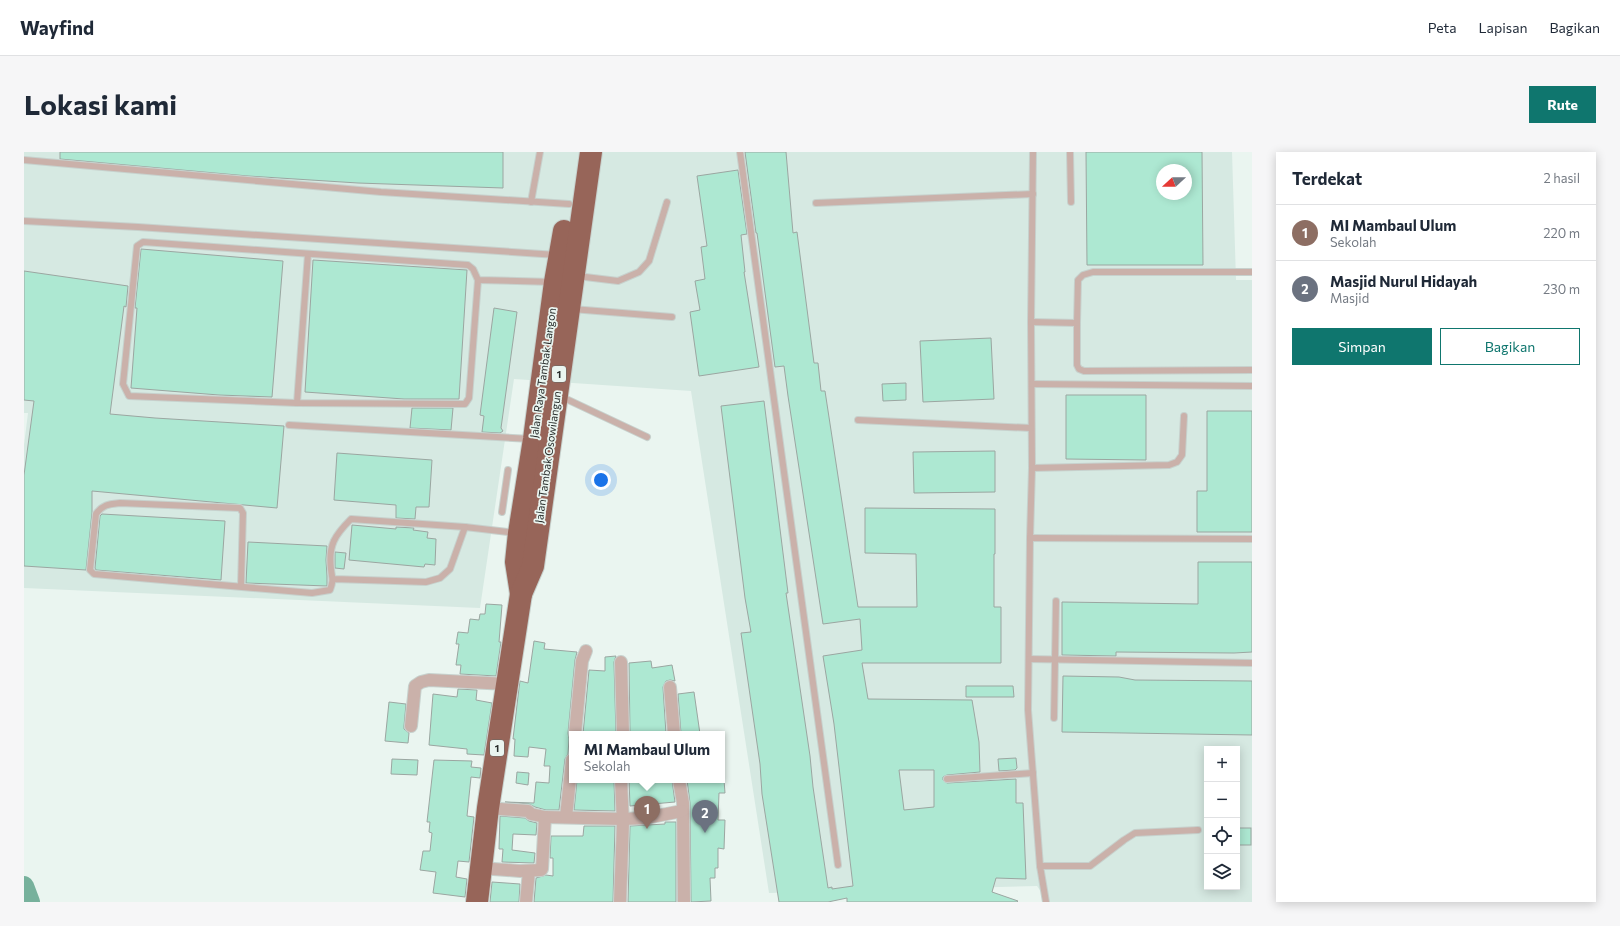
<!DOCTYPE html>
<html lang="id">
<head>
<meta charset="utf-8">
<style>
  :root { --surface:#fff; --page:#f6f6f7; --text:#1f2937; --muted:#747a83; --line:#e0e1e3; --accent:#0f766e }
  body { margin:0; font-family:Commissioner,sans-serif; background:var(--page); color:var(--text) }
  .controls { position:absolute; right:12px; bottom:12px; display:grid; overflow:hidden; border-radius:0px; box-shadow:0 2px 10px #0003 }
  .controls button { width:36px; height:36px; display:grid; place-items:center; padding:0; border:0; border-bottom:1px solid var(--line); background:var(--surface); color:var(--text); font:20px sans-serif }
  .compass { position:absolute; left:1132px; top:12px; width:36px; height:36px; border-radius:50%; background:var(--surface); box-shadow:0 2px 10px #0003; rotate:249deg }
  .you { position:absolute; left:577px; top:328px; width:14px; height:14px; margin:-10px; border:3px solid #fff; border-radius:50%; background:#1a73e8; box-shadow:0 0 0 6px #1a73e833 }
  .badge { display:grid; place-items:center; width:26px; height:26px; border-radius:50%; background:var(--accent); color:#fff; font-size:13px; font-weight:700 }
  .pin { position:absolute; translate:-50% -33px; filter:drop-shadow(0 1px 2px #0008) }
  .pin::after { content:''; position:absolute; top:21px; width:14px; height:12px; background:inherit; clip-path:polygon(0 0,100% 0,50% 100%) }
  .popup { position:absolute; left:545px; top:579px; width:156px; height:52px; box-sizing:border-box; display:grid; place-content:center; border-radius:0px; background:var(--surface); filter:drop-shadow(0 1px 3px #0005); font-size:13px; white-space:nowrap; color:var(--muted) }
  .popup b { font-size:15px; color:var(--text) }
  .popup::after { content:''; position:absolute; left:50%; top:100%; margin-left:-8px; border:8px solid transparent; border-top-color:var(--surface) }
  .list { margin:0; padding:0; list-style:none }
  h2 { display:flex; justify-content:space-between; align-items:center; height:52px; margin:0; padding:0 16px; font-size:17px }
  h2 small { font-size:13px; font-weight:400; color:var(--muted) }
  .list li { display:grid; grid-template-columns:26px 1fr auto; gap:12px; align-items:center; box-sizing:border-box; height:56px; padding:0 16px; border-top:1px solid var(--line) }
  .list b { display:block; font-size:15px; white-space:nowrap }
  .list p { margin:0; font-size:13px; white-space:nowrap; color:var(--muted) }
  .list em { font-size:13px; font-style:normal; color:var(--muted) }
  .actions { display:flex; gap:8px; padding:12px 16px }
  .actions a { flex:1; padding:9px 0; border:1px solid var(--accent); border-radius:0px; text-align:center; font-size:14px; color:var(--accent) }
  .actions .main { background:var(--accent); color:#fff }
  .icon { flex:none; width:22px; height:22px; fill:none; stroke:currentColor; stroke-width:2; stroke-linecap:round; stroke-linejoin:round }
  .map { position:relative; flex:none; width:1228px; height:750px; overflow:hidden; border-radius:0px }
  header { display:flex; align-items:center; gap:24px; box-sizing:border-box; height:56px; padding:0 20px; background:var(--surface); border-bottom:1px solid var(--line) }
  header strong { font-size:19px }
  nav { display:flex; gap:22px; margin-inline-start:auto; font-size:14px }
  .intro { display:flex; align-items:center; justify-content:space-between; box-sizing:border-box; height:96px; padding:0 24px }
  h1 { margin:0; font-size:28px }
  .button { padding:10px 18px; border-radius:0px; background:var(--accent); color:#fff; font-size:14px; font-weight:700 }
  main { display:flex; gap:24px; padding:0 24px }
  aside { flex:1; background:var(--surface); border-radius:0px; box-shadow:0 2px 10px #0003 }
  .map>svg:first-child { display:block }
  .built { fill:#d6e9e2; fill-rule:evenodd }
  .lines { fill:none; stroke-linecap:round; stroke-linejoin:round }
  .river { stroke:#77b19c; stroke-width:20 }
  .building { fill:#ade8d2; stroke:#9ba6a1; fill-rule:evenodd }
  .lane-casing { stroke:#c7d1cd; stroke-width:8 }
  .street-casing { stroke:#c7d1cd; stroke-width:14 }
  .highway-casing { stroke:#c7d1cd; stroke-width:24 }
  .lane { stroke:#cab1aa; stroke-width:6 }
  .street { stroke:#cab1aa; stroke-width:12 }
  .highway { stroke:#976559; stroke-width:22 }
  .labels { text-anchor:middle; stroke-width:3.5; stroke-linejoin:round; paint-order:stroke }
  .shield { fill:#eaf5f0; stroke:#636a67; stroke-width:1 }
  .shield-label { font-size:10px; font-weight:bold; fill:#292e2c }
  .street-label { font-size:11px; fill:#292e2c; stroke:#eaf5f0 }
</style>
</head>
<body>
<header>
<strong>Wayfind</strong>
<nav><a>Peta</a><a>Lapisan</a><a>Bagikan</a></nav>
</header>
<div class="intro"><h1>Lokasi kami</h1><a class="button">Rute</a></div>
<main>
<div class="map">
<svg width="1228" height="750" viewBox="0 0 1228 750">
  <rect width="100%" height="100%" fill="#eaf5f0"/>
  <path class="built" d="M0,0H1208L1212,128H1228V750H1024L1013,734L745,741L667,239L490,227L456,456L0,436V293L4,261H0ZM1138,18H1162V42H1138ZM1183,597H1213V735H1183Z"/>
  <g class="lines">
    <path class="river" d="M0,734L6,750"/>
  </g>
  <g class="building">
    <path d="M36,0H479V36L334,31L224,24L36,7Z"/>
    <path d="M721,0H762L769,81L773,80L790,211H794L797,239H801L834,455H893L892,402L841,401V356L971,357V402H970V455H977V511H838L844,547L948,548L955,590L956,620L923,623L919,625V628L923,631L992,627V651H999L1002,727L972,726L968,740L994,749L993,750H823V746L804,750H755L738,642L736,612L717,481L727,480L721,446L697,254L740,249L764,441H762L786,604L789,635L804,736L808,735V737L829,734L810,572L799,504L838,498L836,467L799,472L764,244L760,214L751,215L733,81H732ZM875,618H910V655L880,658Z"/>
    <path d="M1062,0H1178L1179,113H1063ZM1138,18H1162V42H1138Z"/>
    <path d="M714,18L723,82L717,83L721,120H720L735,215L675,224L666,160L676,158L671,129L681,127L677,95L683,94L673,24Z"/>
    <path d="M117,97L259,109L248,245L195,243L107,236L113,156H111Z"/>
    <path d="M289,108L443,118L435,247H380L281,240Z"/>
    <path d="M0,119L104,134L102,155L100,154L86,262L131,266L260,274L253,356L68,339V361L62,418L0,414V323L10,249L0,248Z"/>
    <path d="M470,156L493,160L477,276L479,279L476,281L458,280L460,264L456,263Z"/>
    <path d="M967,186L970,247L899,250L896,189Z"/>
    <path d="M882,231V248L859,249L858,232Z"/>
    <path d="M1042,243H1122V308L1042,307Z"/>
    <path d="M388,256H429L427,278L386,276Z"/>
    <path d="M1183,259H1228V380H1173V339H1183Z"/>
    <path d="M971,299V340L890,341L889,300Z"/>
    <path d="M313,301L408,308L405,355H392L391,367L372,366V353L310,348Z"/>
    <path d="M78,362L201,369L197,428L72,418L71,416L76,364Z"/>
    <path d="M328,373L372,377V375L390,376L389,378L404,380L403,386L412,387L411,413L401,412L400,415L325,408Z"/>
    <path d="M224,390L303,394L302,408L303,424V434L222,431Z"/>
    <path d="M311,400L322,401L320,417L311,416Z"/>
    <path d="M1174,410H1228V500L1210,501L1092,500V504L1038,503V450L1174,452Z"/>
    <path d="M462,452L478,453L475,490H477L472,524L436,522L437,513H432L435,492H432L434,480L444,481L446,467L455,468L456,462H461Z"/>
    <path d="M510,489L521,491L520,497L553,500L551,508L544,581L545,587L544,602L541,607L535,658H522L511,655L505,652L481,650L510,651L512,630L525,631L526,614H520L522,597L505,595L504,605L490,604L491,587H489L495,536L496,529L504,531Z"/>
    <path d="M592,504L590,510L592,582H559L565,518L581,519V505Z"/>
    <path d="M627,509L628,516L648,513L651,529L646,528L642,529L639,535L642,582H606L605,511Z"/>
    <path d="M1039,524L1095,525L1111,528L1228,529V583L1038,580Z"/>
    <path d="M942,534H989L990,545H942Z"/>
    <path d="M434,537L453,538L452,548L468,551L460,603L443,602V597L405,593L409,542L433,545Z"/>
    <path d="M670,540L676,582H657L654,542Z"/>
    <path d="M365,550L382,552L380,574V577L385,581L384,591L361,589Z"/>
    <path d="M992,606L993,616L991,618L975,619L974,607Z"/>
    <path d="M368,607L394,608L393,623L367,622Z"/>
    <path d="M410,608L448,609L447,615L457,616L456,626L447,625L443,664L450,665L445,710L434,709L432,725L443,727L441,745L409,741L412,720L396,718L399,699H406L408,681L405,680L406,670H403Z"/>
    <path d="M493,620L505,621L504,633L492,631Z"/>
    <path d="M553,628H590L591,659L550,658Z"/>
    <path d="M605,628H648L651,650L606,654Z"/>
    <path d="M663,628H700L701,641H695L694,668H701L700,697L694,696V716H691V726H686L687,749L667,750L666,651Z"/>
    <path d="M476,664L501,666L505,669L513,671L512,683L489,682L488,698L511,701L510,711L478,710L479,697H475Z"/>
    <path d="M641,670H652V750H604L606,674L641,672Z"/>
    <path d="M560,674H591L589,750H510L512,726L522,723L529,724V706H526L527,684H559Z"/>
    <rect x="1213" y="676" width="14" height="17"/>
    <path d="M468,730L496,732L495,750H466Z"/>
  </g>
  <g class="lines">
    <defs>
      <g id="lane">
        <path d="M716,0L814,713"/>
        <path d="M1009,0L1007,170L1008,316L1006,386L1004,558L1016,714L1022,750"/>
        <path d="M1046,0L1047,50"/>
        <path d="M0,8L357,40L545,52"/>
        <path d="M507,50L516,0"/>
        <path d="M792,51L1009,42"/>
        <path d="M0,69L114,75L533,103"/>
        <path d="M284,102L273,251L441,252L445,246L454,128"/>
        <path d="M553,124L594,129L615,120L625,109L643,50"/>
        <path d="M548,157L648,165"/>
        <path d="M1007,170L1053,171V213L1055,217L1060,219L1228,218"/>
        <path d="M1053,171L1054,128L1059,123L1069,120H1228"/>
        <path d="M1008,232L1228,234"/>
        <path d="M538,245L623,285"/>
        <path d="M273,251L105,244L99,232L113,94L119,90L444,113L449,117L454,128L528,130"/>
        <path d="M834,268L1007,276"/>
        <path d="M265,273L507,287"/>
        <path d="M1008,316L1145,313L1153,310L1158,303L1160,264"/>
        <path d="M478,360L484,318"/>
        <path d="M441,375L492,381"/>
        <path d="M1006,386L1228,387"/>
        <path d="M217,434L219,361L216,356L96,351C86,352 79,352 72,362L66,418L70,422L288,441L306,438C310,427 308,427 307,417C304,393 311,383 327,367L441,375L426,417L416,426L402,430L310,427"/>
        <path d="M1005,507L1228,511"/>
        <path d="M1030,566L1032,449"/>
        <path d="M923,627L1009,621"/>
        <path d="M1016,714H1066L1100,688L1111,681L1174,678"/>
      </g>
      <g id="street">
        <path d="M597,510L599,582"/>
        <path d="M646,535L650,582"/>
        <path d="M387,574L391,534L397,530L405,528L483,532"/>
        <path d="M551,582L558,509L562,499"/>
        <path d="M655,628L659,651L660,750"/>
        <path d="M464,656L504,659L507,662L521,665L599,667L622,666L658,659"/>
        <path d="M542,665L548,608"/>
        <path d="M456,716L496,719L517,718L518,717L521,665"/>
        <path d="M502,750L505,719"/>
        <path d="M596,750L599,671L597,628"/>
      </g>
      <g id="highway">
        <path d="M497,442L492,410L495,381L510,287L531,130L540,79"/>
        <path d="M453,750L464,656L497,442L509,414L567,0"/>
      </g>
    </defs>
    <use href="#lane" class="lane-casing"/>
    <use href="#street" class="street-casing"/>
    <use href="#highway" class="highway-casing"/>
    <use href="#lane" class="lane"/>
    <use href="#street" class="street"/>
    <use href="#highway" class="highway"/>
  </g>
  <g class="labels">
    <g class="shield">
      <rect x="528" y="214" width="14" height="16" rx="3"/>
      <rect x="466" y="588" width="14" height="16" rx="3"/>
    </g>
    <g class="shield-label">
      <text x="535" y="226">1</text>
      <text x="473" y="600">1</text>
    </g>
    <g class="street-label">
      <text transform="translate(519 221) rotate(-82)" y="4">Jalan Raya Tambak Langon</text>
      <text transform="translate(524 305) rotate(-82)" y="4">Jalan Tambak Osowilangun</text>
    </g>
  </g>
</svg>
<div class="controls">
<button>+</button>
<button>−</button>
<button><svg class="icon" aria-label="locate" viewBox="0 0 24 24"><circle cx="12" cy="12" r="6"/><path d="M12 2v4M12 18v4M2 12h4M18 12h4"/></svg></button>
<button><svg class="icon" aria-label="layers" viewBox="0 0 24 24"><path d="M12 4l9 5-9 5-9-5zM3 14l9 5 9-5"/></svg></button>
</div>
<svg class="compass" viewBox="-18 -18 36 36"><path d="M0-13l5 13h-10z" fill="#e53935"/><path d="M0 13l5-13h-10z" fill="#747a83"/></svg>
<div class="you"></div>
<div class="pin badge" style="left:623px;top:677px;background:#8d6e63">1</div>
<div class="popup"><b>MI Mambaul Ulum</b>Sekolah</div>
<div class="pin badge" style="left:681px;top:681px;background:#6b7280">2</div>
</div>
<aside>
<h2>Terdekat<small>2 hasil</small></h2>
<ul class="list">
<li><span class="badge" style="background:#8d6e63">1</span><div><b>MI Mambaul Ulum</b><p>Sekolah</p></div><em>220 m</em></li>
<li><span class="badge" style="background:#6b7280">2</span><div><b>Masjid Nurul Hidayah</b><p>Masjid</p></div><em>230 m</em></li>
</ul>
<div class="actions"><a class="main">Simpan</a><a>Bagikan</a></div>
</aside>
</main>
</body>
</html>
